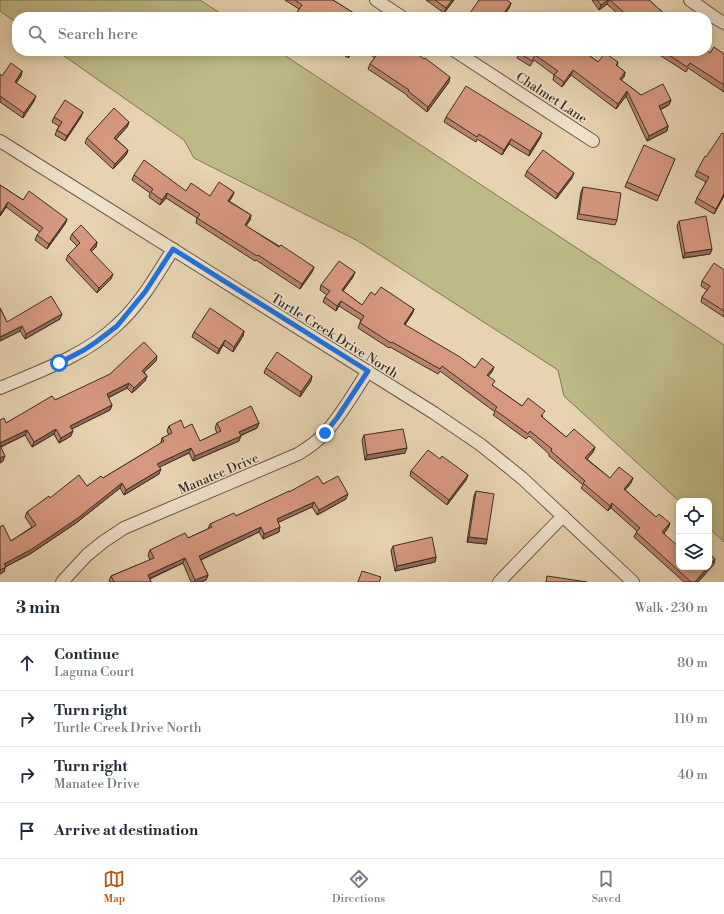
<!DOCTYPE html>
<html lang="en">
<head>
<meta charset="utf-8">
<style>
  :root { --surface:#fff; --page:#f6f6f7; --text:#1f2937; --muted:#747a83; --line:#e0e1e3; --accent:#b45309 }
  body { margin:0; font-family:"Libre Bodoni",serif; background:var(--page); color:var(--text) }
  .controls { position:absolute; right:12px; bottom:12px; display:grid; overflow:hidden; border-radius:8px; box-shadow:0 2px 10px #0003 }
  .controls button { width:36px; height:36px; display:grid; place-items:center; padding:0; border:0; border-bottom:1px solid var(--line); background:var(--surface); color:var(--text); font:20px sans-serif }
  .stop { position:absolute; width:12px; height:12px; margin:-9px; border:3px solid #1a73e8; border-radius:50%; background:#fff }
  .stop.end { background:#1a73e8; border-color:#fff; box-shadow:0 1px 4px #0008 }
  .list { margin:0; padding:0; list-style:none }
  h2 { display:flex; justify-content:space-between; align-items:center; height:52px; margin:0; padding:0 16px; font-size:17px }
  h2 small { font-size:13px; font-weight:400; color:var(--muted) }
  .list li { display:grid; grid-template-columns:26px 1fr auto; gap:12px; align-items:center; box-sizing:border-box; height:56px; padding:0 16px; border-top:1px solid var(--line) }
  .list b { display:block; font-size:15px; white-space:nowrap }
  .list p { margin:0; font-size:13px; white-space:nowrap; color:var(--muted) }
  .list em { font-size:13px; font-style:normal; color:var(--muted) }
  .icon { flex:none; width:22px; height:22px; fill:none; stroke:currentColor; stroke-width:2; stroke-linecap:round; stroke-linejoin:round }
  .map { position:relative; flex:none; width:724px; height:582px; overflow:hidden }
  .search { position:absolute; background:var(--surface); box-shadow:0 2px 10px #0003; left:12px; right:12px; top:12px; height:44px; display:flex; align-items:center; gap:10px; box-sizing:border-box; padding:0 14px; border-radius:16px; color:var(--muted); font-size:15px }
  .sheet { height:276px; background:var(--surface) }
  nav { display:flex; justify-content:space-around; align-items:center; box-sizing:border-box; height:56px; border-top:1px solid var(--line); background:var(--surface); font-size:11px; color:var(--muted) }
  nav a { display:grid; justify-items:center; gap:2px }
  nav .on { color:var(--accent) }
  .map>svg:first-child { display:block }
  .green { fill:#beba86; stroke:#7c7455 }
  .lines { fill:none; stroke-linecap:round; stroke-linejoin:round }
  .street-casing { stroke:#665747; stroke-width:14 }
  .street { stroke:#efe2cc; stroke-width:12 }
  .wall { fill:#b9836e; stroke:#3b2e24 }
  .shaded-wall { fill:#966a5a; stroke:#3b2e24 }
  .building { fill:#d79880; stroke:#3b2e24 }
  .route { stroke:#1a73e8; stroke-width:5 }
  .labels { text-anchor:middle; stroke-width:3; stroke-linejoin:round; paint-order:stroke }
  .street-label { font-size:13px; fill:#3b2e24; stroke:#efe2cc }
</style>
</head>
<body>
<div class="map">
<svg width="724" height="582" viewBox="0 0 724 582">
  <rect width="100%" height="100%" fill="#e7d3b1"/>
  <filter id="stains"><feTurbulence type="fractalNoise" baseFrequency=".005" numOctaves="4"/><feColorMatrix values="0 0 0 0 .2 0 0 0 0 .09 0 0 0 0 .02 0 0 0 .5 -.17"/></filter>
  <radialGradient id="worn" r=".72"><stop offset=".6" stop-color="#630" stop-opacity="0"/><stop offset="1" stop-color="#630" stop-opacity=".3"/></radialGradient>
  <g class="green">
    <path d="M0,0H200L226,17H17V23L0,11Z"/>
    <path d="M57,51H278L724,345V542L709,528V501H679L564,396L558,370L358,241L194,158L184,140Z"/>
  </g>
  <g class="lines">
    <defs>
      <g id="street">
        <path d="M376,0L402,17"/>
        <path d="M690,0L717,19L724,23"/>
        <path d="M455,51L593,141"/>
        <path d="M0,141L434,413L481,445L522,478L633,582"/>
        <path d="M0,388C40,371 84,356 116,326C139,306 157,275 173,249"/>
        <path d="M62,582L87,555L103,542L124,528L298,454C308,448 317,442 325,433C341,416 355,391 368,371"/>
        <path d="M499,582L563,516"/>
      </g>
    </defs>
    <use href="#street" class="street-casing"/>
    <use href="#street" class="street"/>
  </g>
  <g class="wall">
    <path d="M285,0H333L360,17H295L299,9Z"/>
    <path d="M426,0H454L444,13Z"/>
    <path d="M592,0H649L668,17H621L607,4L599,10Z"/>
    <path d="M511,3L509,8L503,17H504H469L470,13Z"/>
    <path d="M338,51H353L348,58Z"/>
    <path d="M365,51H413L449,82L427,112L407,96V95L368,69L370,64L375,58Z"/>
    <path d="M515,51H583L598,62H618L617,66L625,72L624,77L621,80L641,95L671,100L669,105L660,110L668,126L667,131L647,141L626,96L616,109L571,75L562,87L553,80L554,75L534,60L530,66L517,58L519,54Z"/>
    <path d="M659,51H707L710,53L724,54V92L688,68L686,72L658,54Z"/>
    <path d="M22,71L21,76L16,83L34,101L23,118L0,102V74L2,76Z"/>
    <path d="M54,117H81L65,141L55,135L57,130L59,126L52,122Z"/>
    <path d="M446,117L540,138L529,156L509,144L502,155L477,139L476,142L444,122Z"/>
    <path d="M129,122L127,127L116,139L128,150L126,155L113,169L85,143L87,138Z"/>
    <path d="M724,134V196L714,214L695,203L697,198L706,182L695,176L697,171Z"/>
    <path d="M675,159L657,201L625,187L627,182Z"/>
    <path d="M527,171L572,178L556,199L525,176Z"/>
    <path d="M134,175L186,191L210,196L234,192L232,197L229,201L251,215L250,220L246,226L314,267L312,272L300,289L256,260L255,261L196,223L197,218L166,198L160,205L149,197L150,193L132,180Z"/>
    <path d="M0,185L23,200L67,219L65,224L47,249L35,240L37,235L40,232L6,207L0,216Z"/>
    <path d="M583,187L617,220L615,225L577,219L581,192Z"/>
    <path d="M679,221L712,249L710,254L683,258L677,226Z"/>
    <path d="M72,234L97,242L96,247L91,251L111,279L97,293L66,260L68,255L77,246L70,239Z"/>
    <path d="M724,270V317L701,302L702,297L707,290L701,286L702,281Z"/>
    <path d="M353,277L343,291L362,305L375,295L414,309L412,314L405,325L475,368L492,372L488,376L493,386L522,406L543,416L542,417L566,437L595,447L593,452L587,459L610,478L631,483L625,490L656,517L670,523L668,528L664,533L679,567L714,564L698,582H684L634,537L637,531L611,508L608,511L581,488L583,485L549,456V454L529,436L526,439L493,415L495,412L440,371L438,374L390,347L389,348L358,328L361,320L339,306L336,311L323,302L325,297L327,295L320,290L321,285Z"/>
    <path d="M0,308L7,322L60,319L25,339L20,331L0,341Z"/>
    <path d="M244,331L243,336L233,352L223,345L218,354L192,337L194,332Z"/>
    <path d="M156,361L144,372L147,376L145,381L132,393L127,388L108,398L112,405L110,410L71,429V436L59,443L54,434L32,447L25,435L1,447L3,461L0,463V420L6,423L55,400Z"/>
    <path d="M266,368L311,381L300,397L264,373Z"/>
    <path d="M217,423H259L257,428L240,436L239,441L193,461L189,453L159,467V474L124,495L120,488L76,523L30,554L5,567L4,572L11,541L32,527L25,517L27,512L50,498L87,486L103,478L161,443L162,438L169,435L167,431L169,426L184,428L200,441L217,433L215,428Z"/>
    <path d="M364,435L405,453L365,460L362,440Z"/>
    <path d="M440,459L468,475L466,480L447,505L410,476L411,471Z"/>
    <path d="M323,484L346,499L317,515L312,507L278,522L279,532L263,539L259,532L201,560L208,575L206,580L201,582H191L183,563L150,579L151,582H110L109,581L111,576L150,560L148,555L150,550L188,538L208,529L210,524L236,516L289,492Z"/>
    <path d="M476,491L487,539L486,544L467,542L474,496Z"/>
    <path d="M393,546L436,557L435,562L395,571L391,551Z"/>
  </g>
  <g class="shaded-wall">
    <path d="M452,0H454L444,13L446,8Z"/>
    <path d="M608,0H609L607,4L599,10L601,5Z"/>
    <path d="M511,3L509,8L503,17H502Z"/>
    <path d="M351,51H353L348,58L350,53Z"/>
    <path d="M573,70L571,75L562,87L564,82Z"/>
    <path d="M22,71L21,76L13,87L15,82Z"/>
    <path d="M625,72L624,77L618,84L620,79Z"/>
    <path d="M450,77L449,82L427,112L428,107Z"/>
    <path d="M627,91L626,96L616,109L618,104Z"/>
    <path d="M36,96L34,101L23,118L24,113Z"/>
    <path d="M671,100L669,105L657,111L659,106Z"/>
    <path d="M83,112L81,117L65,141L67,136Z"/>
    <path d="M129,122L127,127L113,143L114,138Z"/>
    <path d="M668,126L667,131L647,141L649,136Z"/>
    <path d="M542,133L540,138L529,156L530,151Z"/>
    <path d="M511,139L509,144L502,155L504,150Z"/>
    <path d="M128,150L126,155L113,169L115,164Z"/>
    <path d="M574,173L572,178L556,199L558,194Z"/>
    <path d="M234,192L232,197L226,206L228,201Z"/>
    <path d="M167,193L166,198L160,205L162,200Z"/>
    <path d="M724,194V196L714,214L716,209Z"/>
    <path d="M8,202L6,207L0,216L1,213Z"/>
    <path d="M251,215L250,220L243,230L245,225Z"/>
    <path d="M67,219L65,224L47,249L49,244Z"/>
    <path d="M97,242L96,247L88,255L90,250Z"/>
    <path d="M712,249L710,254L683,258L685,253Z"/>
    <path d="M314,267L312,272L300,289L302,284Z"/>
    <path d="M355,272L353,277L340,295L342,290Z"/>
    <path d="M113,274L111,279L97,293L99,288Z"/>
    <path d="M341,301L339,306L336,311L337,306Z"/>
    <path d="M414,309L412,314L402,329L404,324Z"/>
    <path d="M62,314L60,319L25,339L26,334Z"/>
    <path d="M22,326L20,331L0,341V337Z"/>
    <path d="M244,331L243,336L233,352L234,347Z"/>
    <path d="M225,340L223,345L218,354L219,349Z"/>
    <path d="M157,356L156,361L140,376L142,371Z"/>
    <path d="M494,367L492,372L485,380L487,375Z"/>
    <path d="M147,376L145,381L132,393L134,388Z"/>
    <path d="M312,376L311,381L300,397L301,392Z"/>
    <path d="M129,383L127,388L105,399L107,394Z"/>
    <path d="M112,405L110,410L68,431L70,426Z"/>
    <path d="M259,423L257,428L237,437L239,432Z"/>
    <path d="M56,429L54,434L32,447L34,442Z"/>
    <path d="M27,430L25,435L0,447V443Z"/>
    <path d="M73,431L71,436L59,443L61,438Z"/>
    <path d="M241,436L239,441L193,461L195,456Z"/>
    <path d="M595,447L593,452L584,463L585,458Z"/>
    <path d="M191,448L189,453L156,469L157,464Z"/>
    <path d="M407,448L405,453L365,460L367,455Z"/>
    <path d="M5,456L3,461L0,463V458Z"/>
    <path d="M161,469L159,474L124,495L126,490Z"/>
    <path d="M468,475L466,480L447,505L449,500Z"/>
    <path d="M633,478L631,483L622,494L624,489Z"/>
    <path d="M122,483L120,488L76,523L30,554L5,567L4,572L0,574V570L4,564Z"/>
    <path d="M348,494L346,499L317,515L319,510Z"/>
    <path d="M314,502L312,507L275,524L277,519Z"/>
    <path d="M612,503L611,508L608,511L610,506Z"/>
    <path d="M670,523L668,528L661,537L662,532Z"/>
    <path d="M261,527L259,532L198,561L199,556Z"/>
    <path d="M280,527L279,532L263,539L264,534Z"/>
    <path d="M469,537L487,539L486,544L467,542Z"/>
    <path d="M436,557L435,562L395,571L397,566Z"/>
    <path d="M185,558L183,563L146,580L148,575Z"/>
    <path d="M715,559L714,564L698,582H695L708,567H709V566Z"/>
    <path d="M208,575L206,580L201,582H194L195,580Z"/>
  </g>
  <g class="building">
    <path d="M295,0H333L360,17H321L316,14L314,17H298L295,15L302,5Z"/>
    <path d="M435,0H452L446,8Z"/>
    <path d="M479,0H507L511,3L502,16L504,17H476L470,13Z"/>
    <path d="M597,0H608L601,5Z"/>
    <path d="M610,0H649L668,17H629Z"/>
    <path d="M714,47L724,54V85L690,63L687,67L663,51H707V50L710,53Z"/>
    <path d="M374,51H413L424,59L425,58L450,77L428,107L408,91L409,90L370,64L378,53Z"/>
    <path d="M521,51H583L598,62L605,53L618,62L616,65L625,72L620,79L641,95L663,84L671,100L659,106L668,126L649,136L627,91L618,104L573,70L564,82L554,75L558,71L535,55L532,61L519,53Z"/>
    <path d="M11,63L22,71L15,82L36,96L24,113L0,96V74L2,76Z"/>
    <path d="M466,86L542,133L530,151L511,139L504,150L479,134L477,137L446,117Z"/>
    <path d="M65,100L83,112L67,136L57,130L62,122L54,117Z"/>
    <path d="M114,108L129,122L114,138L128,150L115,164L87,138Z"/>
    <path d="M722,133L724,134V194L716,209L697,198L709,177L697,171L705,156L706,157Z"/>
    <path d="M644,145L675,159L659,196L627,182Z"/>
    <path d="M543,150L574,173L558,194L527,171Z"/>
    <path d="M144,160L186,191L191,183L210,196L219,182L234,192L228,201L251,215L245,225L279,247L281,245L314,267L302,284L258,255L257,256L197,218L200,214L167,193L162,200L151,192L153,189L134,175Z"/>
    <path d="M0,185L23,200L29,191L67,219L49,244L37,235L43,228L8,202L1,213L0,212Z"/>
    <path d="M583,187L621,193L617,220L579,214Z"/>
    <path d="M706,216L712,249L685,253L679,221Z"/>
    <path d="M81,225L97,242L90,250L113,274L99,288L68,255L80,243L72,234Z"/>
    <path d="M339,261L355,272L342,290L362,305L371,292L375,295L381,287L414,309L404,324L460,357L475,368L482,358L494,367L487,375L495,381L492,385L522,406L528,398L545,411L541,416L566,437L574,429L595,447L585,458L610,478L619,467L633,478L624,489L656,517L659,514L670,523L662,532L679,547V567H708L695,582H691L636,532L640,528L612,503L610,506L583,483L585,481L551,451L552,449L530,431L528,434L495,410L497,407L442,366L440,369L392,342L391,343L360,323L364,316L341,301L337,306L325,297L330,291L321,285Z"/>
    <path d="M714,263L724,270V311L702,297L710,286L702,281Z"/>
    <path d="M51,296L62,314L26,334L22,326L0,337V308L7,322Z"/>
    <path d="M210,308L244,331L234,347L225,340L219,349L194,332Z"/>
    <path d="M144,342L157,356L142,371L147,376L134,388L129,383L107,394L112,405L70,426L73,431L61,438L56,429L34,442L27,430L0,443V420L4,418L6,423L52,396L55,400L110,374Z"/>
    <path d="M277,352L312,376L301,392L266,368Z"/>
    <path d="M251,406L259,423L239,432L241,436L195,456L191,448L157,464L161,469L126,490L122,483L78,518L32,549L4,564L6,567L0,570V527L3,525L11,541L36,525L27,512L49,496L50,498L79,475L87,486L101,476L103,478L164,441L162,438L172,433L169,426L181,420L184,428L192,424L200,441L221,431L217,423Z"/>
    <path d="M403,429L407,448L367,455L364,435Z"/>
    <path d="M0,445L5,456L0,458Z"/>
    <path d="M428,450L440,459L442,456L468,475L449,500L411,471Z"/>
    <path d="M318,476L323,484L338,476L348,494L319,510L314,502L277,519L280,527L264,534L261,527L199,556L208,575L195,580L185,558L148,575L151,582H114L111,576L154,558L150,550L185,533L188,538L212,527L210,524L234,513L236,516L289,491V492Z"/>
    <path d="M476,491L494,494L487,539L469,537Z"/>
    <path d="M432,537L436,557L397,566L393,546Z"/>
    <path d="M709,553L715,559L709,566Z"/>
    <path d="M362,571L381,577L379,582H358Z"/>
    <path d="M547,576L587,582H546Z"/>
  </g>
  <g class="lines">
    <path class="route" d="M59,363L84,350L96,342L117,326L145,292L173,249L368,371L337,418L325,433"/>
  </g>
  <g class="labels">
    <g class="street-label">
      <text transform="translate(552 97) rotate(33)" y="5">Chalmet Lane</text>
      <text transform="translate(335 335) rotate(32)" y="5">Turtle Creek Drive North</text>
      <text transform="translate(218 473) rotate(-23)" y="5">Manatee Drive</text>
    </g>
  </g>
  <rect width="100%" height="100%" filter="url(#stains)"/>
  <rect width="100%" height="100%" fill="url(#worn)"/>
</svg>
<div class="controls">
<button><svg class="icon" aria-label="locate" viewBox="0 0 24 24"><circle cx="12" cy="12" r="6"/><path d="M12 2v4M12 18v4M2 12h4M18 12h4"/></svg></button>
<button><svg class="icon" aria-label="layers" viewBox="0 0 24 24"><path d="M12 4l9 5-9 5-9-5zM3 14l9 5 9-5"/></svg></button>
</div>
<div class="stop" style="left:59px;top:363px"></div>
<div class="stop end" style="left:325px;top:433px"></div>
<div class="search"><svg class="icon" aria-label="search" viewBox="0 0 24 24"><circle cx="10" cy="10" r="6"/><path d="M15 15l6 6"/></svg>Search here</div>
</div>
<section class="sheet">
<h2>3 min<small>Walk · 230 m</small></h2>
<ul class="list">
<li><svg class="icon" aria-label="ahead" viewBox="0 0 24 24"><path d="M12 20V5M6 11l6-6 6 6"/></svg><div><b>Continue</b><p>Laguna Court</p></div><em>80 m</em></li>
<li><svg class="icon" aria-label="right" viewBox="0 0 24 24"><path d="M7 20v-9h11M14 6l5 5-5 5"/></svg><div><b>Turn right</b><p>Turtle Creek Drive North</p></div><em>110 m</em></li>
<li><svg class="icon" aria-label="right" viewBox="0 0 24 24"><path d="M7 20v-9h11M14 6l5 5-5 5"/></svg><div><b>Turn right</b><p>Manatee Drive</p></div><em>40 m</em></li>
<li><svg class="icon" aria-label="arrive" viewBox="0 0 24 24"><path d="M6 21V4h12l-3 4 3 4H6"/></svg><div><b>Arrive at destination</b></div></li>
</ul>
</section>
<nav>
<a class="on"><svg class="icon" aria-label="map" viewBox="0 0 24 24"><path d="M3 6l6-2 6 2 6-2v14l-6 2-6-2-6 2zM9 4v14M15 6v14"/></svg>Map</a>
<a><svg class="icon" aria-label="directions" viewBox="0 0 24 24"><path d="M12 3l9 9-9 9-9-9zM9 14v-3h6M13 9l2 2-2 2"/></svg>Directions</a>
<a><svg class="icon" aria-label="saved" viewBox="0 0 24 24"><path d="M7 4h10v16l-5-4-5 4z"/></svg>Saved</a>
</nav>
</body>
</html>
